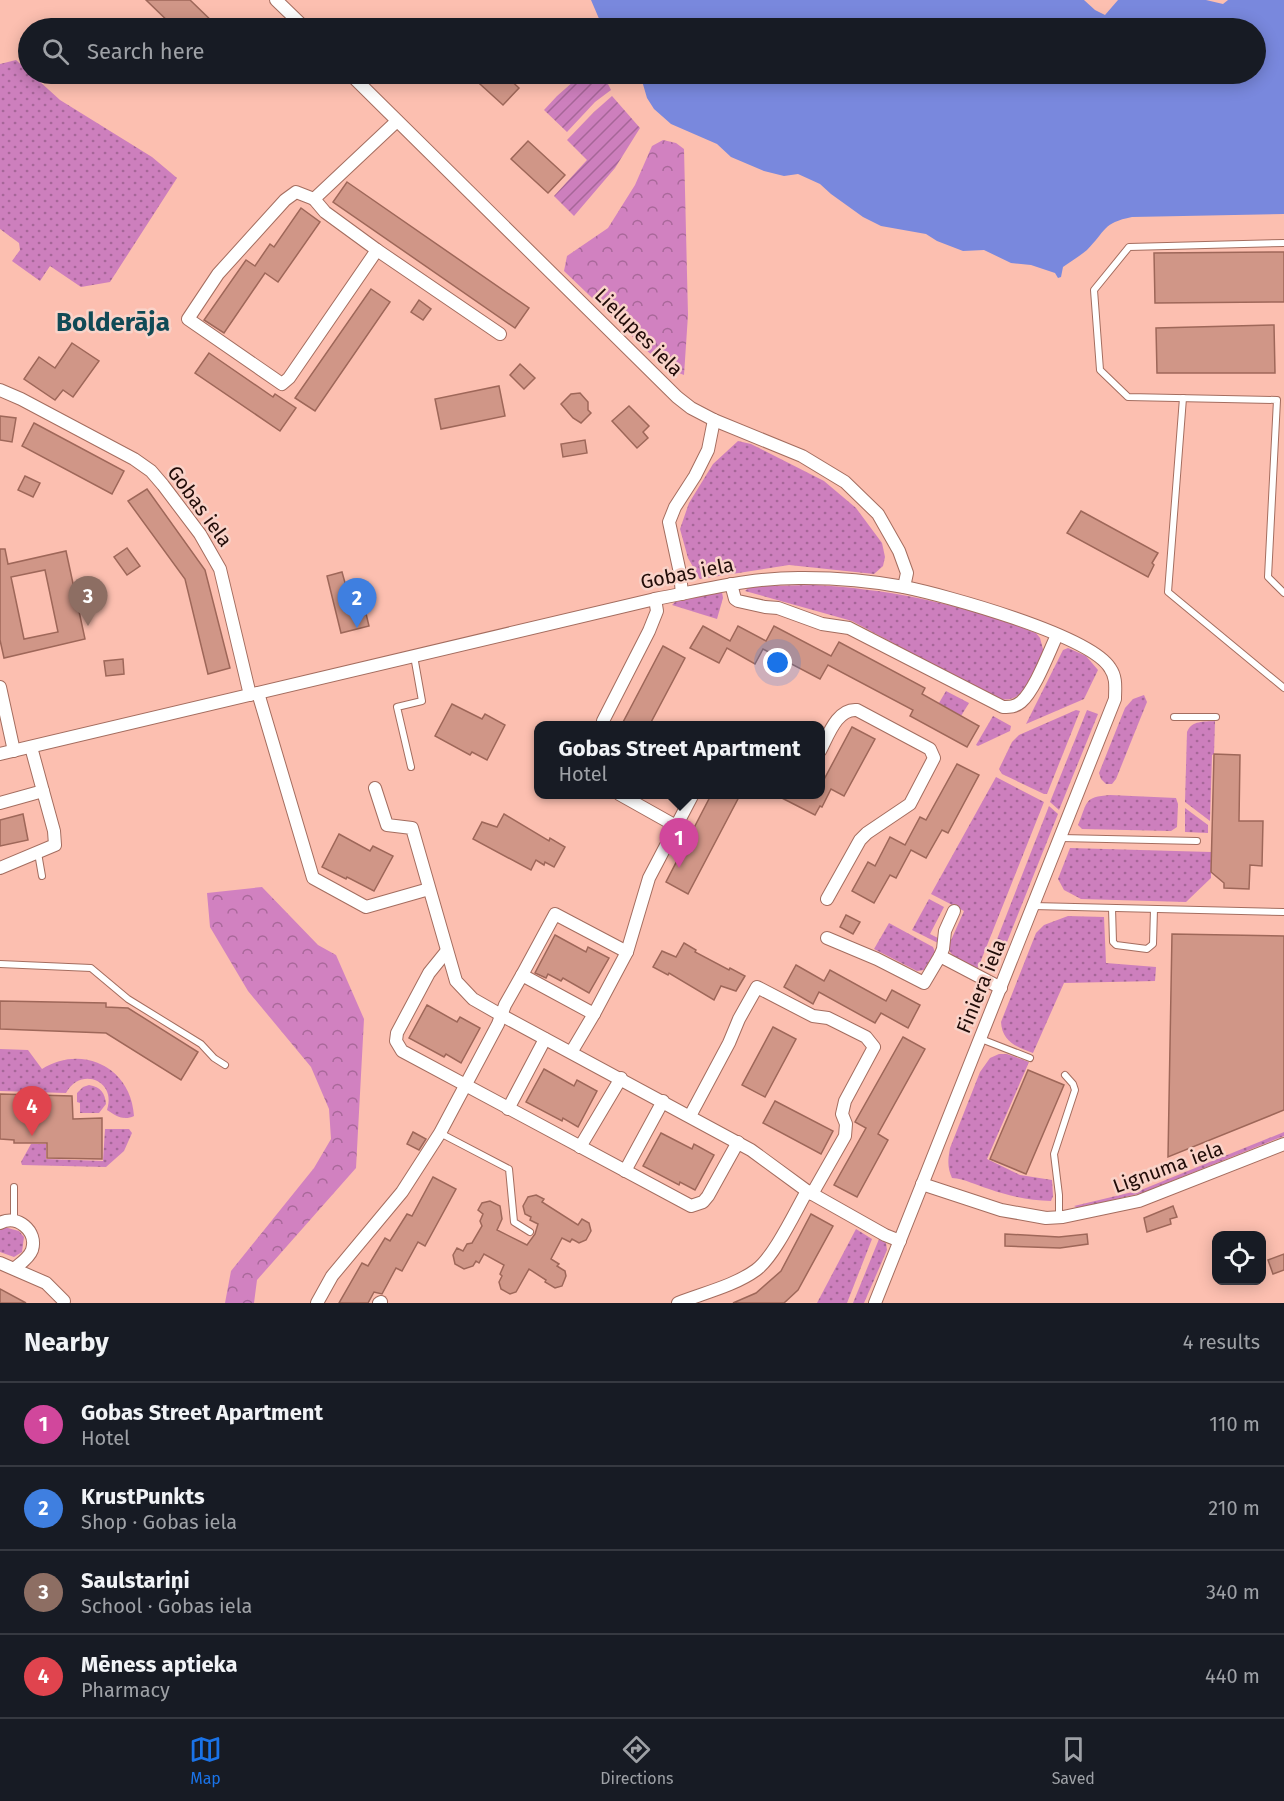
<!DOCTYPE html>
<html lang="en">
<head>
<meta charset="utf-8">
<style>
  :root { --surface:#171b24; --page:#242831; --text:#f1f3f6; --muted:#9ea1a6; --line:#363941; --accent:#1a73e8 }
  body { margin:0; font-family:"Fira Sans",sans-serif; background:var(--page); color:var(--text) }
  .controls { position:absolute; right:18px; bottom:18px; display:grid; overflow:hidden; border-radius:12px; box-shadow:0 3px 15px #0003 }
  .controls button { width:54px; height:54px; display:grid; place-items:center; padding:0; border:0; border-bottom:2px solid var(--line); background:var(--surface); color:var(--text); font:30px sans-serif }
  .you { position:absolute; left:778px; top:663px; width:21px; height:21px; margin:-15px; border:4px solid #fff; border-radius:50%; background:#1a73e8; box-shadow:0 0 0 9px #1a73e833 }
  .badge { display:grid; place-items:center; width:39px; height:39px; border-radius:50%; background:var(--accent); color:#fff; font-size:20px; font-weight:700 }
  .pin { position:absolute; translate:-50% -50px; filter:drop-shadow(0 2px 3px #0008) }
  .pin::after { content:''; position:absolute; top:32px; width:21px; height:18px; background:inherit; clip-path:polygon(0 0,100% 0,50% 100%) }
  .popup { position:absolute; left:534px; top:721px; width:291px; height:78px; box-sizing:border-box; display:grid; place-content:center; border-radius:12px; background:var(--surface); filter:drop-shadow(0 2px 4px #0005); font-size:20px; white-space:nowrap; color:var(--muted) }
  .popup b { font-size:22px; color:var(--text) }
  .popup::after { content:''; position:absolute; left:50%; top:100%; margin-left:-12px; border:12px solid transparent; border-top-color:var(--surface) }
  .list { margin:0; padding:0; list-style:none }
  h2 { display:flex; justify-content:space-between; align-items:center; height:78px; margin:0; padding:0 24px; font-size:26px }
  h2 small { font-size:20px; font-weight:400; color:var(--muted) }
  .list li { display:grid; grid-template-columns:39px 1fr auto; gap:18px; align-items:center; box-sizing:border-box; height:84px; padding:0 24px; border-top:2px solid var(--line) }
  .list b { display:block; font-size:22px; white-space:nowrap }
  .list p { margin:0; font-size:20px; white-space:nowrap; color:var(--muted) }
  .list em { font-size:20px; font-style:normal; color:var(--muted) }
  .icon { flex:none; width:33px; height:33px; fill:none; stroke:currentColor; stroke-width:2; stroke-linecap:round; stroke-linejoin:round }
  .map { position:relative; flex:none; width:1284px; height:1303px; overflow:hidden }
  .search { position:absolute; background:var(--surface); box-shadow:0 3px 15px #0003; left:18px; right:18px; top:18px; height:66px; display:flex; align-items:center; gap:15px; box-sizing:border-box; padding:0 21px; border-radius:33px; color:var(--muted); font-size:22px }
  .sheet { height:414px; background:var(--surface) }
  nav { display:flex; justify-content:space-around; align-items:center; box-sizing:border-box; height:84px; border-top:2px solid var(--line); background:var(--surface); font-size:16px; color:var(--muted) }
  nav a { display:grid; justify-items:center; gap:3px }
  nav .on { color:var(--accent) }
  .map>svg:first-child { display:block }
  .grass { fill:url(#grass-dots) }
  .forest { fill:url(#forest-crowns) }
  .garden { fill:url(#garden-furrows) }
  .water { fill:#7988dd }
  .building { fill:#d09687; stroke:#9e6759; stroke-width:1.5; fill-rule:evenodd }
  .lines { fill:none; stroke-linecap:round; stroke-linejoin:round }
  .service-casing { stroke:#a46d5f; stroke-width:8 }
  .minor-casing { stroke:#a46d5f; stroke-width:14 }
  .service { stroke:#fff; stroke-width:6 }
  .minor { stroke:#fff; stroke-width:12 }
  .labels { text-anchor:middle; stroke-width:5; stroke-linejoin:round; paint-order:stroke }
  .street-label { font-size:20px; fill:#210c08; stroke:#f9d3c9 }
  .district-label { font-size:26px; font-weight:bold; fill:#104a56; stroke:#f9d3c9 }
</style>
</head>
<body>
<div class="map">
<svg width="1284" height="1303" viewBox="0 0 1284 1303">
  <defs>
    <pattern id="grass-dots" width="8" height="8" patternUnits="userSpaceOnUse" patternTransform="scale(1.5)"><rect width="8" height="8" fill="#cd7fbd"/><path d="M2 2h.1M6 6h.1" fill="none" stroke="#a66698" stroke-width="1.8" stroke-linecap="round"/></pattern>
    <pattern id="forest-crowns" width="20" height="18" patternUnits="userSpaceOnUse" patternTransform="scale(1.5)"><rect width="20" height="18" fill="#d181c0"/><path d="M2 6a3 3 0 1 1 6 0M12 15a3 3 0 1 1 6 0" fill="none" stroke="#a9689a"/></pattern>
    <pattern id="garden-furrows" width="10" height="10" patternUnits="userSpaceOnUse" patternTransform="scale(1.5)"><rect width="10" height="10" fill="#cd7fbd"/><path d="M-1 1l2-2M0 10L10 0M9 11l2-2" fill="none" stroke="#a66698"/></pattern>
  </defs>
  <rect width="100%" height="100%" fill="#fcbfb0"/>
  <g class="grass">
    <path d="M16,60L60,100L152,157L177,178L110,282L81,287L50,266L40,281L12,261L20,250L19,243L0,229V64Z"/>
    <path d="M738,441L751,444L824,481L856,508L882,543L885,557L883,566L874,574L789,565L700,579L688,558L680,529L689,503L713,464Z"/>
    <path d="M815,585C890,589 966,605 1036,633L1040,638L1044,653C1033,674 1025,707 995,698L852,621L745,591L748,588L755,586Z"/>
    <path d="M722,592L723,598L717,619L672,605L675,602Z"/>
    <path d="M1068,648L1086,656L1098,670L1084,699L1026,724L1063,650Z"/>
    <path d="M946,691L969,703L961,716L939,703Z"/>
    <path d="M1144,695L1147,702L1116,779L1112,784H1106L1101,779L1099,773L1125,708L1133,699Z"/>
    <path d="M1076,710L1080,711L1047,794H1044L1002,774L999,769L1012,742L1019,735Z"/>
    <path d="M1087,710L1098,714L1059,810L1050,802Z"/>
    <path d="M993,716L1011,726L1010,731L978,746L976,745Z"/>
    <path d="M1215,721L1214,754L1212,755L1210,821L1185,802L1187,732C1192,720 1204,722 1215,721Z"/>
    <path d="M996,777L1044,802L978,968C967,963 951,959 948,947L964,911L931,894Z"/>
    <path d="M1110,795L1176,798L1178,804L1177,827L1171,831L1082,829L1078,825C1088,802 1083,797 1110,795Z"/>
    <path d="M1049,806L1058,814L999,962L996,967L985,970Z"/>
    <path d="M1185,808L1208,825V833L1185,832Z"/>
    <path d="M1070,848L1211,852V878L1186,902L1081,899L1064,890L1058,879Z"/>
    <path d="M929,899L944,907L930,934L940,939L938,943L912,930Z"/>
    <path d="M1068,916L1104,917L1106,963L1156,967L1155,981L1064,983L1033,1053C1016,1047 1002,1041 1001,1022L1036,933L1044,925Z"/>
    <path d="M889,923L933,947L935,952L924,970L917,971L874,949Z"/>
    <path d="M0,1049L28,1050L42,1069C82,1044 131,1067 134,1116C124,1121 116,1116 107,1110C117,1081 81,1066 66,1093L0,1091Z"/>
    <path d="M999,1054H1007L1029,1062L987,1159L1020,1175L1052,1180L1053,1196L1051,1201C1030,1201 1009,1196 989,1189C976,1185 965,1179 952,1178C947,1167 948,1159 950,1148L980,1072L990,1058Z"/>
    <path d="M89,1085C101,1087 105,1093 106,1104L99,1113H80V1103L77,1102V1093L83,1087Z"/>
    <path d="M105,1129H129L132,1133L124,1151L106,1167L22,1165L21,1162L31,1144H46V1159L103,1161Z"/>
    <path d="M1284,1132V1136L1142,1193L1078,1208L1074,1206L1141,1190Z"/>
    <path d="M4,1227L19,1231L24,1237L22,1252L14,1257L0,1252V1230Z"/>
    <path d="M856,1229L872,1239L847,1303H817Z"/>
    <path d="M879,1239L886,1243L887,1250L864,1303H853Z"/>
  </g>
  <g class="forest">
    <path d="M663,140L676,143L684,149L688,315L684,375L664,367L564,271L567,256L608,228L635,185L652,146Z"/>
    <path d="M262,887L318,945L336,955L364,1019L356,1168L257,1280L254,1303H225L231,1271L314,1168L331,1139L329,1109L311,1067L248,991L210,927L207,893Z"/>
  </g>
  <g class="garden">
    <path d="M582,74H603L611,90L595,102L567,132L544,110L557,96Z"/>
    <path d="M612,96L640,128L615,168L574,216L554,196L587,160L567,140L594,112Z"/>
  </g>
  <path class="water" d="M591,0H1084L1095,10L1105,15L1118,0H1206L1223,4L1228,0H1284V214L1132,217C1102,223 1106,231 1087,250C1080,256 1071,261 1063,267L1061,277L1058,278L1055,273L1031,265L1011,263L984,250L963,251L937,241L926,234L881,226L863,217L831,194L820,184L798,174L784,176L764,171L731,157L717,144L671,124L654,109L647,98L640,74H1256V28H603Z"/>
  <g class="building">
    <path d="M146,0H190L219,28H175Z"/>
    <path d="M469,74H504L519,88L503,105Z"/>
    <path d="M528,141L565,175L548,193L511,159Z"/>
    <path d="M347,182L529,308L515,328L333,202Z"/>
    <path d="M301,208L320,222L278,282L265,273L224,333L204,320L246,260L255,266L270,244L274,247Z"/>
    <path d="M1284,252V302L1155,303L1154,253Z"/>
    <path d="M371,289L390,302L315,411L295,398Z"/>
    <path d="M419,300L431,309L423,320L411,312Z"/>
    <path d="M1274,325L1275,373H1157L1156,328Z"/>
    <path d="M72,343L99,361L73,397L63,390L55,400L24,379L39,357L55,368Z"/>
    <path d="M209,353L273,397L275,394L296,408L280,431L195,373Z"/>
    <path d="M520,364L535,378L524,389L510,375Z"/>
    <path d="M499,386L505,416L441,429L435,399Z"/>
    <path d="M580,393L588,402V410L591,413L581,423L573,418L561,404L571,394Z"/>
    <path d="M629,406L649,426L643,432L648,438L637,448L612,421Z"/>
    <path d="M0,416L16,418L12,442L0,440Z"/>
    <path d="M34,423L124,471L112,494L22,446Z"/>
    <path d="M585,440L587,453L563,457L561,444Z"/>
    <path d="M25,476L40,483L33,497L18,490Z"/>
    <path d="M147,489L205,570L230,668L208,674L185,579L128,501Z"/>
    <path d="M1081,511L1158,553L1152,563L1154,565L1148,577L1067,533Z"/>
    <path d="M127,548L140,566L127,575L114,557Z"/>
    <path d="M0,549H5L8,564L66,551L85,639L4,658L0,640ZM45,570L58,632L24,639L11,577Z"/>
    <path d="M342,572L349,597L361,593L369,626L341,633L327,576Z"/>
    <path d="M703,626L730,641L738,626L766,641L774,626L831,656L839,642L925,688L922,694L979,726L967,747L910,716L913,710L828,665L820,679L763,649L755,664L727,648L719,663L690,648Z"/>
    <path d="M663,646L685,658L649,726H621Z"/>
    <path d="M123,659L124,674L106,676L104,661Z"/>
    <path d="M452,704L482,719L485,714L505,725L487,760L472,752L470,755L435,736Z"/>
    <path d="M852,727L875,739L844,796L831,789L822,807L820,806L815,815L776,795H820V787Z"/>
    <path d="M1214,754L1240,755L1239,821H1263L1262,866L1250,865L1249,889L1224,888V883L1211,872Z"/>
    <path d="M957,764L979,775L948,833L942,830L926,858L911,850L896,878L890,875L874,903L852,891L868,862L875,866L890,837L905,845L920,817L926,820Z"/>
    <path d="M711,795H740L688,894L666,882Z"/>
    <path d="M23,814L28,840L0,846V820Z"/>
    <path d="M504,814L549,841L550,838L565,847L554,867L545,862L544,865L536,860L531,870L473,839L482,822L497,827Z"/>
    <path d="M339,834L370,851L373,846L393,856L374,891L347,877L346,879L322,867Z"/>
    <path d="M846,915L860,922L853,934L840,927Z"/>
    <path d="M1172,934L1284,936V1110L1168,1157Z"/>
    <path d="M555,935L586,952L588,947L609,958L589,993L563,978L561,981L548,974L546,978L535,973Z"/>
    <path d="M684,943L696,950L695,952L729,970L730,968L745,976L736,991L721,986L714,1000L669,973L668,975L653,967L662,951L676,957Z"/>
    <path d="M796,965L824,981L830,970L886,1001L892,990L920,1005L908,1028L881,1013L875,1023L819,992L813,1004L784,987Z"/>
    <path d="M0,1001L106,1003V1007L128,1008L198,1052L181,1080L106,1033L0,1029Z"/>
    <path d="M427,1005L457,1022L460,1017L480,1028L461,1063L446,1054L444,1057L409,1038Z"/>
    <path d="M773,1027L796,1039L765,1097L742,1085Z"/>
    <path d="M903,1037L925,1049L878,1134L888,1140L857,1197L834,1185L866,1128L855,1122Z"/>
    <path d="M544,1069L574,1086L577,1080L597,1091L578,1127L563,1118L562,1121L526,1102Z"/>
    <path d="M1028,1070L1064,1085L1026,1174L990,1159Z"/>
    <path d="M0,1094L72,1096L73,1119L102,1118V1159L47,1158V1143H14V1140L0,1139Z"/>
    <path d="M775,1101L833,1131L821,1154L763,1123Z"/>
    <path d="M413,1132L426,1139L419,1150L407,1144Z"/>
    <path d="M661,1133L692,1149L694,1144L714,1155L695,1190L680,1182L679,1185L643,1166Z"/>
    <path d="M433,1177L456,1189L425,1246L418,1242L402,1271L396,1268L382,1294L374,1292L368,1303H339L362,1263L368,1266L385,1238L390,1241L407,1214L412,1216Z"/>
    <path d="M536,1195L544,1199L542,1202L578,1225L582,1219L589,1223L591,1231L586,1240L579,1243L572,1239L570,1242L562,1238L551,1259L559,1264L557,1266L565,1271L566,1276L562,1286L555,1288L545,1282L546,1280L529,1269L516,1292L510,1294L501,1289L499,1282L502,1276L500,1274L504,1265L484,1254L479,1263L476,1261L473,1266L464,1269L455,1264L453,1255L457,1248L463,1251L467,1244L472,1243L482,1226L480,1221L483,1214L478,1210L482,1203L490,1201L500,1206L502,1219L497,1230L527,1245L535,1234L538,1224L530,1220L531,1217L525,1214L523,1206L528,1197Z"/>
    <path d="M1173,1206L1177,1217L1170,1219L1171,1224L1147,1232L1144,1218Z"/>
    <path d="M811,1214L833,1226L798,1290L784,1303H733L756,1293L781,1271Z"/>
    <path d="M1005,1234L1059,1237L1087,1234L1088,1244L1060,1248L1005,1246Z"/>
    <path d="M1284,1254V1270L1273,1274L1268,1260Z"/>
    <path d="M0,1289L26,1303H0Z"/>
  </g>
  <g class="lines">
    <defs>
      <g id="service">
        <path d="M1284,243L1129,247L1094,290L1100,370L1128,397L1277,400L1268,577L1284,593"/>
        <path d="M1183,398L1168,592L1284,688"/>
        <path d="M1174,717H1216"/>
        <path d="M411,767L397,707L422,701L414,656"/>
        <path d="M1061,838L1197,841"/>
        <path d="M38,853L42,876"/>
        <path d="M1033,906L1284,912"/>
        <path d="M1112,908L1113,942L1116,945L1147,949L1153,944L1154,909"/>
        <path d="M0,964L91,968L128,999L201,1044L214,1058L225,1065"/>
        <path d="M981,1039L1030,1058"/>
        <path d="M440,1133L509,1169L514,1222L530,1232"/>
        <path d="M1059,1217V1195L1054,1154L1075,1090L1073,1084L1065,1075"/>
        <path d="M14,1220V1187"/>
      </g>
      <g id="minor">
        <path d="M276,0L305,28"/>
        <path d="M350,74L677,397L691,408L714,420L802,456L845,482L878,514L899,551L907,573L904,587"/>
        <path d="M397,121L314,199L325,212L377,250L500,334"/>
        <path d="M314,199L296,192L285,200L218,274L188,319L282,384L289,378L377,250"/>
        <path d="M0,390L21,399L134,459L151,471L163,485L200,534L220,569L250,695"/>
        <path d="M731,584L735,599L738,601L765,607L778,608L822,624L849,628L1003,707C1010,707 1015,707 1021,702C1035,690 1049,652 1057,635"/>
        <path d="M682,594L680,573L669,522L675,507L695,476L708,450L714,420"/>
        <path d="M0,687L14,751"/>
        <path d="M258,693L313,878L366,907L429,889"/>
        <path d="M603,726V721L649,631L657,611L655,599"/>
        <path d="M820,751C828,736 837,708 857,710L930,749L934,758L910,804L867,833L860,840L827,899"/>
        <path d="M0,754L655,599C704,590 753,577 804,578C837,578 872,581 904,587C944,595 1090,635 1110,668C1117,678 1115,688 1115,699L875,1303"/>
        <path d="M375,788L387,825L412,828L456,981L473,999L501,1015L751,1150L807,1191L885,1235L900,1241"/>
        <path d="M619,794L676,826"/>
        <path d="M0,803L43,791L31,747"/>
        <path d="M0,868L55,845L54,831L43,791"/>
        <path d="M827,938L877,959L924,983L940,956L1001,988"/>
        <path d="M446,952L429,973L397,1033L396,1041L402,1051L691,1206L703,1202L708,1196L738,1142"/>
        <path d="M940,956L943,949L945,931L954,911"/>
        <path d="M522,975L555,914L627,952"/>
        <path d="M572,1051L594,1014"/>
        <path d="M508,1109L545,1039"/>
        <path d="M690,1116L729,1043L739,1019L757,987L813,1016L828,1018L866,1037L874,1047L845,1101L842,1114L846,1124L845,1136L812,1194"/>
        <path d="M580,1147L621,1078"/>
        <path d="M625,1171L663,1101"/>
        <path d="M922,1184L1001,1210L1046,1218L1063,1217L1139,1201L1284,1144"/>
        <path d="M0,1223C17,1214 38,1231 32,1250C29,1258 21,1263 15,1268"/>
        <path d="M0,1263L46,1283L64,1301"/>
        <path d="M317,1303L332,1276L402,1192L440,1133L498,1024L505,1005L522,975L594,1014L627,952L649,878L693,794"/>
        <path d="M379,1303L381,1302"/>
        <path d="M678,1303C703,1293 734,1286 756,1270C774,1257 795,1212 807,1191"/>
      </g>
    </defs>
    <use href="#service" class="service-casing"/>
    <use href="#minor" class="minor-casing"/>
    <use href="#service" class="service"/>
    <use href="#minor" class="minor"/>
  </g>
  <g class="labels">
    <g class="street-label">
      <text transform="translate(639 332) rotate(45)" y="7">Lielupes iela</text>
      <text transform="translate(200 506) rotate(54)" y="7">Gobas iela</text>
      <text transform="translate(687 573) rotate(-11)" y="7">Gobas iela</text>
      <text transform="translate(981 986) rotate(-68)" y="7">Finiera iela</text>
      <text transform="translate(1168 1167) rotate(-20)" y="7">Lignuma iela</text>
    </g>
    <g class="district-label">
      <text x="113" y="331">Bolderāja</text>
    </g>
  </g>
</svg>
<div class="controls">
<button><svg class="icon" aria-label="locate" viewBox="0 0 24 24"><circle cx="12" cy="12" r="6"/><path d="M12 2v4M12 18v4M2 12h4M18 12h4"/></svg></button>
</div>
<div class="you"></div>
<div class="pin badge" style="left:679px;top:868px;background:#d1479c">1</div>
<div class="popup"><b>Gobas Street Apartment</b>Hotel</div>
<div class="pin badge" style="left:357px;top:628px;background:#3f7fe0">2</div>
<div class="pin badge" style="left:88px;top:626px;background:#8d6e63">3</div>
<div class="pin badge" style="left:32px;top:1136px;background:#e0444e">4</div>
<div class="search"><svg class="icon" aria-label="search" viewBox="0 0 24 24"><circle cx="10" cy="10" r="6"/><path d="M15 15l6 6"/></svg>Search here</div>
</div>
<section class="sheet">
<h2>Nearby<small>4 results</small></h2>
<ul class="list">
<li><span class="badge" style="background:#d1479c">1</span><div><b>Gobas Street Apartment</b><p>Hotel</p></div><em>110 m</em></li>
<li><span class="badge" style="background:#3f7fe0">2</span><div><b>KrustPunkts</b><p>Shop · Gobas iela</p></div><em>210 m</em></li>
<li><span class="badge" style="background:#8d6e63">3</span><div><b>Saulstariņi</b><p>School · Gobas iela</p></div><em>340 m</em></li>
<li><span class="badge" style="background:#e0444e">4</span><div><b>Mēness aptieka</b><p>Pharmacy</p></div><em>440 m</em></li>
</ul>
</section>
<nav>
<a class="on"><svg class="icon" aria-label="map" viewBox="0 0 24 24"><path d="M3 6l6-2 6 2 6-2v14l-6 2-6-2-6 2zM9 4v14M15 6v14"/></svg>Map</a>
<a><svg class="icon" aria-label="directions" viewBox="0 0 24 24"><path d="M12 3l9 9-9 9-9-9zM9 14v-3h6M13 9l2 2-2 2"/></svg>Directions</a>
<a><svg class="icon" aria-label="saved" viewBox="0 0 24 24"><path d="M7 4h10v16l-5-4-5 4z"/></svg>Saved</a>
</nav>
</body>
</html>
